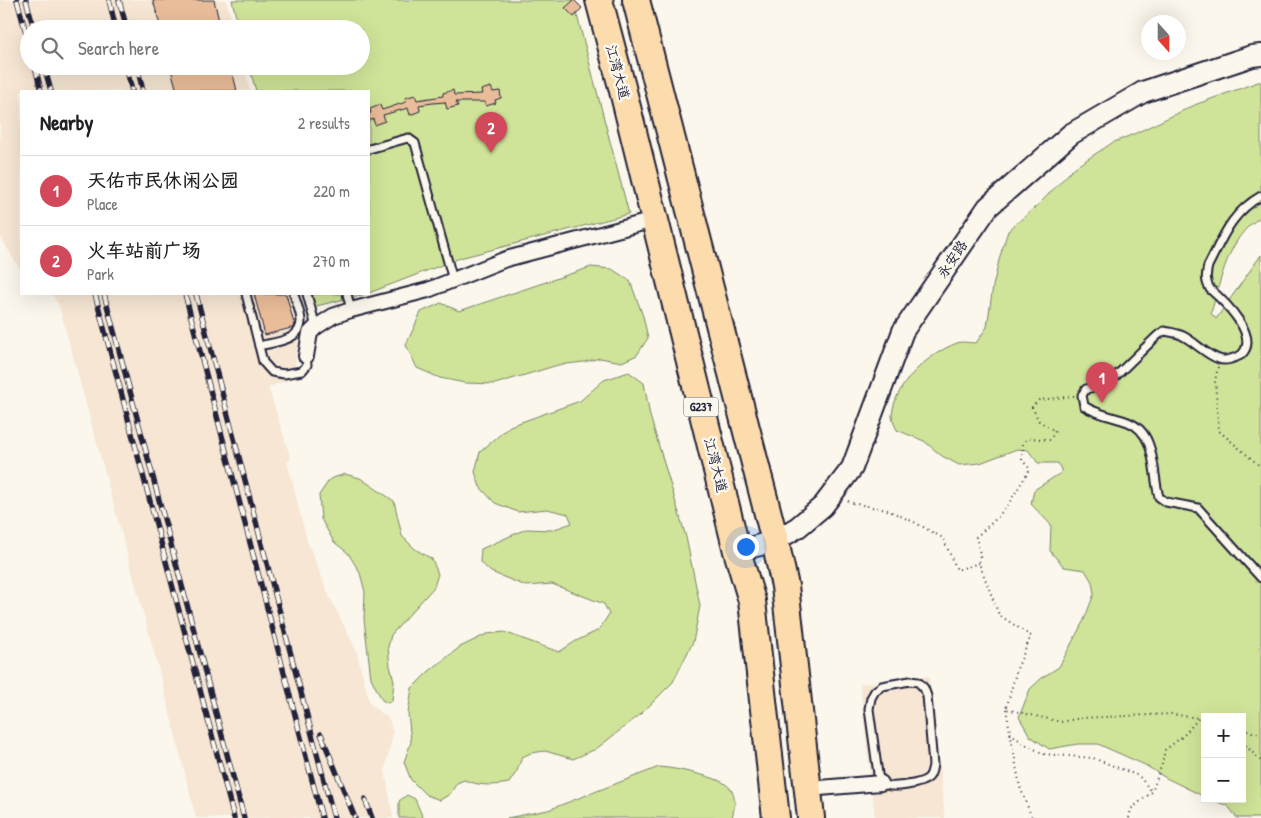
<!DOCTYPE html>
<html lang="en">
<head>
<meta charset="utf-8">
<style>
  :root { --surface:#fff; --page:#f6f6f6; --text:#202124; --muted:#757577; --line:#e0e0e0; --accent:#d1495b }
  body { margin:0; font-family:"Patrick Hand","LXGW WenKai TC",sans-serif; background:var(--page); color:var(--text) }
  .controls { position:absolute; right:15px; bottom:15px; display:grid; overflow:hidden; border-radius:0px; box-shadow:0 5px 20px #0002 }
  .controls button { width:45px; height:45px; display:grid; place-items:center; padding:0; border:0; border-bottom:1px solid var(--line); background:var(--surface); color:var(--text); font:25px sans-serif }
  .compass { position:absolute; left:1141px; top:15px; width:45px; height:45px; border-radius:50%; background:var(--surface); box-shadow:0 5px 20px #0002; rotate:159deg }
  .you { position:absolute; left:745px; top:546px; width:18px; height:18px; margin:-12px; border:4px solid #fff; border-radius:50%; background:#1a73e8; box-shadow:0 0 0 8px #1a73e833 }
  .badge { display:grid; place-items:center; width:32px; height:32px; border-radius:50%; background:var(--accent); color:#fff; font-size:16px; font-weight:700 }
  .pin { position:absolute; translate:-50% -41px; filter:drop-shadow(0 1px 2px #0008) }
  .pin::after { content:''; position:absolute; top:26px; width:18px; height:15px; background:inherit; clip-path:polygon(0 0,100% 0,50% 100%) }
  .list { margin:0; padding:0; list-style:none }
  h2 { display:flex; justify-content:space-between; align-items:center; height:65px; margin:0; padding:0 20px; font-size:21px }
  h2 small { font-size:16px; font-weight:400; color:var(--muted) }
  .list li { display:grid; grid-template-columns:32px 1fr auto; gap:15px; align-items:center; box-sizing:border-box; height:70px; padding:0 20px; border-top:1px solid var(--line) }
  .list b { display:block; font-size:19px; white-space:nowrap }
  .list p { margin:0; font-size:16px; white-space:nowrap; color:var(--muted) }
  .list em { font-size:16px; font-style:normal; color:var(--muted) }
  .icon { flex:none; width:28px; height:28px; fill:none; stroke:currentColor; stroke-width:2; stroke-linecap:round; stroke-linejoin:round }
  .map { position:relative; flex:none; width:1261px; height:818px; overflow:hidden }
  .search { position:absolute; background:var(--surface); box-shadow:0 5px 20px #0002; left:20px; top:20px; width:350px; height:55px; display:flex; align-items:center; gap:12px; box-sizing:border-box; padding:0 18px; border-radius:28px; color:var(--muted); font-size:19px }
  .panel { position:absolute; background:var(--surface); box-shadow:0 5px 20px #0002; left:20px; top:90px; width:350px; height:205px; border-radius:0px }
  .map>svg:first-child { display:block }
  .built { fill:#f6e6d3 }
  .green { fill:#cfe498; stroke:#78836a }
  .building { fill:#eabd9a; stroke:#22223b }
  .lines { fill:none; stroke-linecap:round; stroke-linejoin:round }
  .lane-casing { stroke:#22223b; stroke-width:11 }
  .street-casing { stroke:#22223b; stroke-width:18 }
  .secondary-casing { stroke:#22223b; stroke-width:24 }
  .highway-casing { stroke:#22223b; stroke-width:30 }
  .path { stroke:#22223b; stroke-width:2; stroke-dasharray:1 4; stroke-linecap:butt }
  .lane { stroke:#fbf7ec; stroke-width:7 }
  .street { stroke:#fbf7ec; stroke-width:14 }
  .secondary { stroke:#fbf7ec; stroke-width:20 }
  .highway { stroke:#fcdcac; stroke-width:26 }
  .rail-casing { stroke:#22223b; stroke-width:5.5 }
  .rail { stroke:#fbf7ec; stroke-width:4; stroke-dasharray:11; stroke-linecap:butt }
  .labels { text-anchor:middle; stroke-width:5; stroke-linejoin:round; paint-order:stroke }
  .shield { fill:#fbf7ec; stroke:#636270; stroke-width:1 }
  .shield-label { font-size:12px; font-weight:bold; fill:#22223b }
  .street-label { font-size:14px; fill:#22223b; stroke:#fbf7ec }
</style>
</head>
<body>
<div class="map">
<svg width="1261" height="818" viewBox="0 0 1261 818">
  <rect width="100%" height="100%" fill="#fbf7ec"/>
  <filter id="ink" filterUnits="userSpaceOnUse"><feTurbulence type="fractalNoise" baseFrequency=".02" numOctaves="2"/><feDisplacementMap in="SourceGraphic" scale="10" xChannelSelector="R" yChannelSelector="G"/><feConvolveMatrix kernelMatrix="1 2 1 2 8 2 1 2 1" color-interpolation-filters="sRGB"/></filter>
  <g filter="url(#ink)">
    <g class="built">
      <path d="M0,0H226L234,29H29V66H244L250,91H21V271L0,236Z"/>
      <path d="M52,294H300L308,322L299,338L293,379L268,387L291,459L287,461L307,541L330,598L356,650L370,704L389,719L393,733L385,770L393,818H196L163,685L59,305Z"/>
      <path d="M929,676L945,818H875L860,684Z"/>
    </g>
    <g class="green">
      <path d="M232,0H573L629,214L460,258L369,293V91H256L249,66H361V29H239Z"/>
      <path d="M1258,82H1261V217C1228,236 1221,280 1211,313L1216,319L1261,255V818H1237L1228,806L1209,799H1242V717H1205V797L1166,778L1145,765L1098,744H1078L1049,749L1030,736L1019,717L1030,689L1043,677L1059,667L1084,620L1094,594L1092,582L1085,570L1064,567L1050,551L1051,525L1031,504L1034,490L1062,472L1058,463H1038L1028,450L1017,449L980,463L959,465L942,456L924,441L897,430C895,426 892,420 892,416C894,384 928,354 957,343C962,341 970,343 976,343L987,327L993,286L1000,256L1008,231L1041,202L1074,168L1112,143L1136,133L1197,104Z"/>
      <path d="M591,267L612,269L630,281L643,316L648,338L637,355L622,362L600,358L584,362L558,365L495,384L465,383L440,378L417,368L406,345L421,312L441,303L459,311Z"/>
      <path d="M309,294H366L312,307Z"/>
      <path d="M629,372L644,383L650,416L686,537L700,606L693,642L673,682L641,714L596,749L573,759L545,751L531,753L522,757L517,771L509,783C492,786 480,786 464,780L457,783L450,794L440,800L426,795L411,780L404,762L411,742L408,713L412,688L428,672L460,647L487,634L504,632L559,652L576,641L599,630L609,614L604,604L552,584L526,586L491,572L480,562L481,549L526,529L552,530L572,523L568,514L547,509L518,512L495,503L480,487L475,472L480,452L510,426L580,401L604,380Z"/>
      <path d="M345,474L360,478L394,501L402,536L415,549L432,559L438,574L434,587L391,635L388,647L390,666L394,681L392,701L387,703L382,700L371,678L364,619L365,592L360,573L348,553L334,542L321,519L319,495L330,479Z"/>
      <path d="M659,767C673,768 685,771 698,774C725,781 741,786 732,818H507L548,810Z"/>
      <path d="M407,795L415,799L423,818H399V801Z"/>
    </g>
    <g class="building">
      <path d="M153,0H214L221,29H161Z"/>
      <path d="M574,0L582,8L574,17L565,8Z"/>
      <path d="M170,66H231L237,91H177Z"/>
      <path d="M491,87L493,92L500,91L501,98L495,100L496,103L486,106L484,102H456L458,106L447,109L445,102L433,103L419,105L420,111L410,115L408,108L383,115L385,121L375,125L373,119L369,121V114L371,113L370,109L380,105L382,110L406,102L405,98L415,95L417,100L443,96V93L453,90L454,95L482,94L481,90Z"/>
      <path d="M254,294H286L295,327L265,335Z"/>
    </g>
    <g class="lines">
      <defs>
        <g id="lane">
          <path d="M369,149L408,138L415,143L453,280"/>
          <path d="M1261,196C1231,213 1223,237 1208,266C1206,275 1205,281 1210,289C1225,302 1261,337 1241,355C1234,358 1226,362 1219,359C1206,355 1195,342 1183,336C1178,333 1170,332 1164,331L1157,336L1117,375L1098,386L1086,389L1082,395L1084,406C1098,415 1112,416 1128,422C1157,433 1152,472 1159,497L1166,502L1198,508L1261,578"/>
          <path d="M246,294L263,362L272,372L284,374L302,371L307,365L306,356"/>
          <path d="M307,294L316,327"/>
          <path d="M347,294L351,310"/>
          <path d="M259,346C274,342 301,341 301,321C301,313 296,302 294,294"/>
          <path d="M910,681L918,682L924,688L927,696L933,765C932,769 932,773 929,777C923,784 892,789 883,784C880,782 879,778 878,774L869,709L871,698L875,691L882,686Z"/>
        </g>
        <g id="street">
          <path d="M306,356L310,333L316,327L333,316L351,310L428,290L506,259L654,220"/>
          <path d="M807,789L881,783"/>
        </g>
        <path id="secondary" d="M737,551L775,541L798,527L823,506L852,468L903,331L988,207L1071,134L1143,92L1252,56L1261,55"/>
        <g id="highway">
          <path d="M599,0L622,87L737,551L752,601L776,818"/>
          <path d="M636,0L775,541L785,586L811,818"/>
        </g>
      </defs>
      <use href="#lane" class="lane-casing"/>
      <use href="#street" class="street-casing"/>
      <use href="#secondary" class="secondary-casing"/>
      <use href="#highway" class="highway-casing"/>
      <g class="path">
        <path d="M1218,367L1215,381L1219,431L1261,467"/>
        <path d="M1074,396L1039,400L1032,407L1039,421L1055,431L1050,440L1031,438L1023,442L1022,460L1030,469L1009,503L997,518L976,537L980,554L979,563L999,615L1031,636L1017,669L1006,709L1061,722L1081,718L1171,714L1205,719"/>
        <path d="M848,501L852,503L887,510L914,522L943,538L957,570L979,563"/>
        <path d="M1006,709L1020,787L1032,818"/>
        <path d="M1242,730L1261,734"/>
        <path d="M1010,733L1023,743L1044,754L1093,758L1139,776L1152,792"/>
        <path d="M1242,742L1261,761"/>
        <path d="M1129,818L1131,809L1152,792L1162,764L1165,750L1183,736L1199,718"/>
      </g>
      <use href="#lane" class="lane"/>
      <use href="#street" class="street"/>
      <use href="#secondary" class="secondary"/>
      <use href="#highway" class="highway"/>
      <defs>
        <g id="rail">
          <path d="M17,0L29,44"/>
          <path d="M26,0L34,29"/>
          <path d="M109,0L116,29"/>
          <path d="M119,0L127,29"/>
          <path d="M35,66L41,91"/>
          <path d="M44,66L51,91"/>
          <path d="M126,66L132,91"/>
          <path d="M137,66L143,91"/>
          <path d="M95,294L234,818"/>
          <path d="M104,294L244,818"/>
          <path d="M185,294L322,818"/>
          <path d="M196,294L334,818"/>
          <path d="M321,734L355,818"/>
          <path d="M365,799L372,818"/>
        </g>
      </defs>
      <use href="#rail" class="rail-casing"/>
      <use href="#rail" class="rail"/>
    </g>
  </g>
  <g class="labels">
    <rect class="shield" x="683.5" y="397.5" width="35" height="19" rx="4"/>
    <g class="shield-label">
      <text x="701" y="411">G237</text>
    </g>
    <g class="street-label">
      <text transform="translate(618 72) rotate(75)" y="5">江湾大道</text>
      <text transform="translate(952 259) rotate(-56)" y="5">永安路</text>
      <text transform="translate(716 465) rotate(76)" y="5">江湾大道</text>
    </g>
  </g>
</svg>
<div class="controls">
<button>+</button>
<button>−</button>
</div>
<svg class="compass" viewBox="-18 -18 36 36"><path d="M0-13l5 13h-10z" fill="#e53935"/><path d="M0 13l5-13h-10z" fill="#757577"/></svg>
<div class="you"></div>
<div class="pin badge" style="left:1102px;top:403px">1</div>
<div class="pin badge" style="left:491px;top:153px">2</div>
<div class="search"><svg class="icon" aria-label="search" viewBox="0 0 24 24"><circle cx="10" cy="10" r="6"/><path d="M15 15l6 6"/></svg>Search here</div>
<section class="panel">
<h2>Nearby<small>2 results</small></h2>
<ul class="list">
<li><span class="badge">1</span><div><b>天佑市民休闲公园</b><p>Place</p></div><em>220 m</em></li>
<li><span class="badge">2</span><div><b>火车站前广场</b><p>Park</p></div><em>270 m</em></li>
</ul>
</section>
</div>
</body>
</html>
